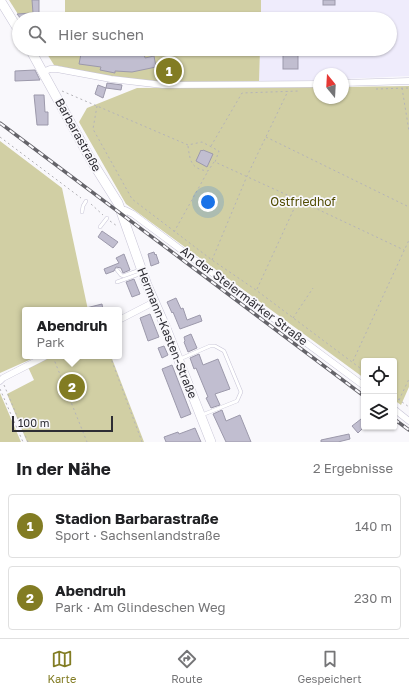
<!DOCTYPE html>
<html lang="de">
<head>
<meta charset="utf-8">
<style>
  :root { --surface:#fff; --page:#f2f2f2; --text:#202124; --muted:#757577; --line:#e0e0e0; --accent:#827c23 }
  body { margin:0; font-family:"Golos Text",sans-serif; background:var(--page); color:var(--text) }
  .controls { position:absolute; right:12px; bottom:12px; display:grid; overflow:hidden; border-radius:4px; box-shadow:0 1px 3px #0004 }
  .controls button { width:36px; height:36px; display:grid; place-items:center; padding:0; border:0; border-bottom:1px solid var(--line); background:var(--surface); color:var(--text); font:20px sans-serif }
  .compass { position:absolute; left:313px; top:68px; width:36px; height:36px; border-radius:50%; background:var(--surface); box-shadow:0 1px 3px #0004; rotate:342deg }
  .scale { position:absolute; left:12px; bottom:10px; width:101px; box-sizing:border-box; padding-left:4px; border:2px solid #2e2d34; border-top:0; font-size:11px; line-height:14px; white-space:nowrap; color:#2e2d34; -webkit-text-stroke:3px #f9f8fc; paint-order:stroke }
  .you { position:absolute; left:208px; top:202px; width:14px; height:14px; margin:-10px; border:3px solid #fff; border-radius:50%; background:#1a73e8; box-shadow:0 0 0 6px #1a73e833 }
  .badge { display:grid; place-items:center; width:26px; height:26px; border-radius:50%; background:var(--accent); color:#fff; font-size:13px; font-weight:700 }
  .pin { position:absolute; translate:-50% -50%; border:2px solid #fff; box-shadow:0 1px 4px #0006 }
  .popup { position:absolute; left:22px; top:307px; width:100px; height:52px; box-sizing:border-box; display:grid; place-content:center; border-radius:4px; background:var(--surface); filter:drop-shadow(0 1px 3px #0005); font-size:13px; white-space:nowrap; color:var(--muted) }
  .popup b { font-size:15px; color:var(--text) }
  .popup::after { content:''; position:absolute; left:50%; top:100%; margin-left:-8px; border:8px solid transparent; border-top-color:var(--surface) }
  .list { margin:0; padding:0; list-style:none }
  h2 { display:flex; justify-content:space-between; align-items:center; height:52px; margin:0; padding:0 16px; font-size:17px }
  h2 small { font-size:13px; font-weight:400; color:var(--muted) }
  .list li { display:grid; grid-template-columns:26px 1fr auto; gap:12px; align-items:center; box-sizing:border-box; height:64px; margin:0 8px 8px; padding:0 8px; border:1px solid var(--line); border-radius:4px }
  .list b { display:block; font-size:15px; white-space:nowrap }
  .list p { margin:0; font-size:13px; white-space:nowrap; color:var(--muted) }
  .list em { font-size:13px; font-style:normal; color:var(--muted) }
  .icon { flex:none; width:22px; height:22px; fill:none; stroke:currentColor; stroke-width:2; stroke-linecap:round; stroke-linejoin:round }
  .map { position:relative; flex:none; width:409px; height:442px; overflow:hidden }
  .search { position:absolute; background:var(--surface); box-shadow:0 1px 3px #0004; left:12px; right:12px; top:12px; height:44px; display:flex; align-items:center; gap:10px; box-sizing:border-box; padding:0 14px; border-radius:22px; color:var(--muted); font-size:15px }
  .sheet { height:196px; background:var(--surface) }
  nav { display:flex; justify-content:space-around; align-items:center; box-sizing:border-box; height:56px; border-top:1px solid var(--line); background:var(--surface); font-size:11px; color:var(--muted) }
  nav a { display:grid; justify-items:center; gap:2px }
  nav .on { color:var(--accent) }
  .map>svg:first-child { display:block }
  .built { fill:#efecfc }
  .green { fill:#d1cfa4 }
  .building { fill:#c1bed0; stroke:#9c99ab }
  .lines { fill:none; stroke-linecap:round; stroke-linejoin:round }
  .lane-casing { stroke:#c7c4d6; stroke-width:4 }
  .street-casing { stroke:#c7c4d6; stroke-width:7 }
  .secondary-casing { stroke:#c7c4d6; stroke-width:10 }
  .path { stroke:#b4b3b8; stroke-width:1; stroke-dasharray:2 3; stroke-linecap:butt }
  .lane { stroke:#fff; stroke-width:3 }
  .street { stroke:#fff; stroke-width:6 }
  .secondary { stroke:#fff; stroke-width:9 }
  .rail-casing { stroke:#65646a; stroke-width:3.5 }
  .rail { stroke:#f9f8fc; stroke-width:2; stroke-dasharray:6; stroke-linecap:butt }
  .labels { text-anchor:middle; stroke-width:3.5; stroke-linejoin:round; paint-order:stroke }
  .street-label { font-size:12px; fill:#2e2d34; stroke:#f9f8fc }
  .park-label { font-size:12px; fill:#504b00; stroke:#f9f8fc }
</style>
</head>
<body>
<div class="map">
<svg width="409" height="442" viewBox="0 0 409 442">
  <rect width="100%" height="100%" fill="#f9f8fc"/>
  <path class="built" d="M261,0H409V76L343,79V74H319V80L259,82L260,49H390V19H261Z"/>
  <g class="green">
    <path d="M9,0H39V19H21Z"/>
    <rect x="65" y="0" width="196" height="19"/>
    <path d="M44,49H260L259,82H163L105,76L54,65Z"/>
    <path d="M409,86V387L401,405L394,400V361H364V378L126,204L79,122L87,108L137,88L319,87V98H343V87Z"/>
    <path d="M0,141L62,188L88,310H25V356H38L0,373Z"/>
    <path d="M51,356H111L144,442H27L7,394L34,380L28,367Z"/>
    <path d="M0,393L21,442H0Z"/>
  </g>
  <g class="building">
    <path d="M32,0H39V19H21L17,14L33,13Z"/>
    <rect x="323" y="0" width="12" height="5"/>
    <path d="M82,49H112L118,50L143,49L145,58L154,56L156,67L132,72L115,71V73L100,70L101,67L79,64Z"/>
    <rect x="283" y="49" width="15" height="20"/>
    <path d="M35,70L40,80L15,81V71Z"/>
    <path d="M107,83L122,85L121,90L106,88L103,98L95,94L98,85L106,88Z"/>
    <path d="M34,95H44L45,112H48V125H37Z"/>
    <path d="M201,150L202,151L203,150L213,154L207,167L196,161Z"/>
    <path d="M102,231L118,242L113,248L98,237Z"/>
    <path d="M154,252L155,255L156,254L159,263L151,266L148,254Z"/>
    <path d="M124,254L130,270L123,273L121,268L116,267L114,271L106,274L104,269L119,263L116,258Z"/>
    <path d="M134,279L140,294L132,297L126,282Z"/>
    <path d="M176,298L181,309L183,308L187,320L200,315L202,321L180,329L173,312L172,313L167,302Z"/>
    <path d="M102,304L103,310H86V308Z"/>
    <path d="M150,314L159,337L148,341L140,318Z"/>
    <path d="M191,334L197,348L188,352L184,342L185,341L184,337Z"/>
    <path d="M164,346L168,355L162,358L158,348Z"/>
    <path d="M199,354L203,365L218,359L230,389L215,394L220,405L211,408L206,398L208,397L196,368L194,369L190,358Z"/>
    <path d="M172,365L191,414L181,418L162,369Z"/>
    <path d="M222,410L226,421L240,415L251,442H226L213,414Z"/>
    <path d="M361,419L364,422V427L358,433L352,426Z"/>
    <path d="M195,428L201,442H166L164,437L178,432L179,434Z"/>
    <path d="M349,434L350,439L338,442H321V440Z"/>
  </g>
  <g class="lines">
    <defs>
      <g id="lane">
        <path d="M82,212L83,206L86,201"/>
        <path d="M100,227L107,218"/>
        <path d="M117,270L121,275L123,276L140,270"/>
        <path d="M117,282L142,273"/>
        <path d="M180,359L210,346H215L224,351L241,392L237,401L202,415"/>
      </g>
      <g id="street">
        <path d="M43,72L50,69H57L111,79L163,85L319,84"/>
        <path d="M343,83L409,81"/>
        <path d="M121,210H125L133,214L364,386"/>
        <path d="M119,320L154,302"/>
        <path d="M0,381L3,378L46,356"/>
        <path d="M394,409L409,421"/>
      </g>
      <g id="secondary">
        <path d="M0,0L19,31"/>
        <path d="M30,49L91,160L118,203L147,285L166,328L211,442"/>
      </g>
    </defs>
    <use href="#lane" class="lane-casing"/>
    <use href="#street" class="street-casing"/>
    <use href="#secondary" class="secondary-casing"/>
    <g class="path">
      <path d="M402,88L409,131"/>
      <path d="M376,89L409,88"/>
      <path d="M62,91L188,145L202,142L219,151L215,162L298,200L404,250"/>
      <path d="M97,106L93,129L132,199L212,260L256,290L364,371"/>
      <path d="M0,137L81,198"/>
      <path d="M266,137L409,207"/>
      <path d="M188,146C190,161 191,169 208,171L214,162"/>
      <path d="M211,146L242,93L299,91"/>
      <path d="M91,204L103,215"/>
      <path d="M110,221L117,226"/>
      <path d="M174,232L208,171"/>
      <path d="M212,260L247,176L288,91"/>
      <path d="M257,289L298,200"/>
      <path d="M293,318L313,288"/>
      <path d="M110,356L142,442"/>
      <path d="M53,357L87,442"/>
      <path d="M353,361L409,240"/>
      <path d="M4,385L28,442"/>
      <path d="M0,389L23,442"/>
      <path d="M394,396L409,407"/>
      <path d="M399,400L409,379"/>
    </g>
    <use href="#lane" class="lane"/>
    <use href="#street" class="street"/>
    <use href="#secondary" class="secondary"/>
    <defs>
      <g id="rail">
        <path d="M0,123L364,396"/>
        <path d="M394,419L409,430"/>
      </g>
    </defs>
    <use href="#rail" class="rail-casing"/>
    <use href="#rail" class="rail"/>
  </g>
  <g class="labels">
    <g class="street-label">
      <text transform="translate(78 135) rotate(61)" y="4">Barbarastraße</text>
      <text transform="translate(244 296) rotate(37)" y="4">An der Steiermärker Straße</text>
      <text transform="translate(167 333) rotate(68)" y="4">Hermann-Kasten-Straße</text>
    </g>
    <g class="park-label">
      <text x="303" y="206">Ostfriedhof</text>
    </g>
  </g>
</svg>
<div class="controls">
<button><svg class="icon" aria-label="locate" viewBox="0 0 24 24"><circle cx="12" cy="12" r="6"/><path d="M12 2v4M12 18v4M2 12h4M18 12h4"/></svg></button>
<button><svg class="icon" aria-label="layers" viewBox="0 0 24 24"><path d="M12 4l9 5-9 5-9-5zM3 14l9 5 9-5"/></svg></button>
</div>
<svg class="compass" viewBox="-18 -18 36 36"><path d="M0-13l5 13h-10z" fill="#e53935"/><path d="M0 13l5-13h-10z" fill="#757577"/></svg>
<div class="scale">100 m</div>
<div class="you"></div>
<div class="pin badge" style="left:169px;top:71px">1</div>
<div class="pin badge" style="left:72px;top:387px">2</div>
<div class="popup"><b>Abendruh</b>Park</div>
<div class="search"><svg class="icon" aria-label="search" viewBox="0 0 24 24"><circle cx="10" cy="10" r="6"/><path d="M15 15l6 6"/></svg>Hier suchen</div>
</div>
<section class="sheet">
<h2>In der Nähe<small>2 Ergebnisse</small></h2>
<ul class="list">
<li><span class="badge">1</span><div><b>Stadion Barbarastraße</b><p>Sport · Sachsenlandstraße</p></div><em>140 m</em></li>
<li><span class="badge">2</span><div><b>Abendruh</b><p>Park · Am Glindeschen Weg</p></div><em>230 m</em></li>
</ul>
</section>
<nav>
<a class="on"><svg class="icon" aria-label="map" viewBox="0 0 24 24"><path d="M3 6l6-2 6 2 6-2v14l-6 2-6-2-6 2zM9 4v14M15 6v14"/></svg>Karte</a>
<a><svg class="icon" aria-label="directions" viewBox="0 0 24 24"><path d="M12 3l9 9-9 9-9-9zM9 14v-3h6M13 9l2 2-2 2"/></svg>Route</a>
<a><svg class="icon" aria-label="saved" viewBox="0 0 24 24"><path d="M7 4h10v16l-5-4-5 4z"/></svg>Gespeichert</a>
</nav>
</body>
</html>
